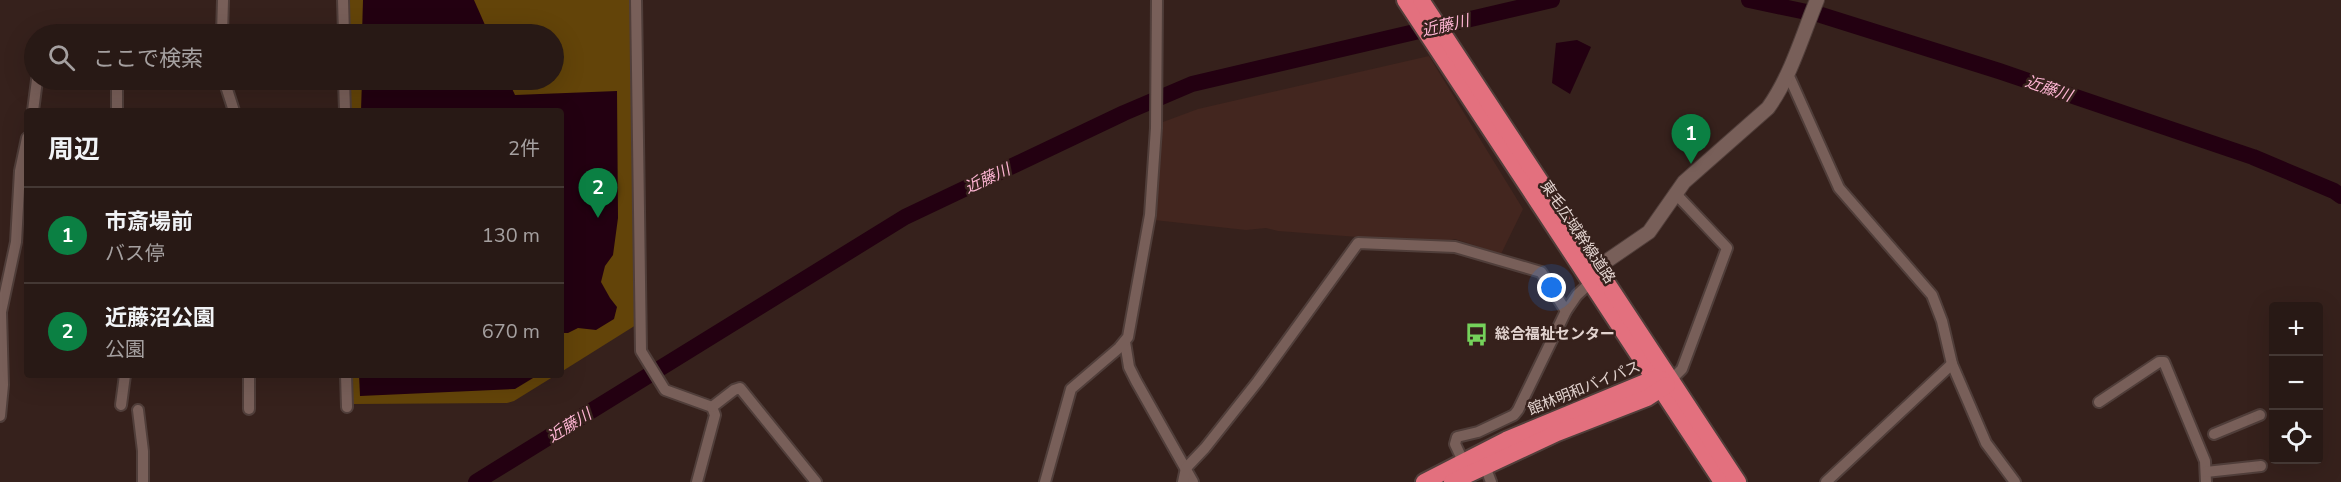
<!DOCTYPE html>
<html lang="ja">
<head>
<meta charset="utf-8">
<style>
  :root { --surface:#281915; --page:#342622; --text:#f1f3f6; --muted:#a5a0a0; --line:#443834; --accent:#0b8043 }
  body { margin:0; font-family:"Nunito Sans","Noto Sans JP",sans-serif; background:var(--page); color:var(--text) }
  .controls { position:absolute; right:18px; bottom:18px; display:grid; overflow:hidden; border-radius:6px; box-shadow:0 6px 24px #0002 }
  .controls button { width:54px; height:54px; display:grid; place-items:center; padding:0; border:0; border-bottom:2px solid var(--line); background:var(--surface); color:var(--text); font:30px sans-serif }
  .you { position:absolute; left:1552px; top:288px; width:21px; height:21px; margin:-15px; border:4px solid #fff; border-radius:50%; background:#1a73e8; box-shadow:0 0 0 9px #1a73e833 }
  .badge { display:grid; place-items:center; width:39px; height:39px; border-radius:50%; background:var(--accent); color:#fff; font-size:20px; font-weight:700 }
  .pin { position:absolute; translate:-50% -50px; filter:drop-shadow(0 2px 3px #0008) }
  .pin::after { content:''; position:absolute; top:32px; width:21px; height:18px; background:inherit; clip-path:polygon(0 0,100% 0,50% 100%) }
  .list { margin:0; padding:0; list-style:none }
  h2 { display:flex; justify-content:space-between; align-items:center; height:78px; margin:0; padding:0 24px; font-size:26px }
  h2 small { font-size:20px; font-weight:400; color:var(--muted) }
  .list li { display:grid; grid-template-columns:39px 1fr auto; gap:18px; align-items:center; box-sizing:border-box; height:96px; padding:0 24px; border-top:2px solid var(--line) }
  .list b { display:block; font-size:22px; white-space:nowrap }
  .list p { margin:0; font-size:20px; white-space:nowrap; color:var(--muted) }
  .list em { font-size:20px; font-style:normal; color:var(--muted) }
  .icon { flex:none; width:33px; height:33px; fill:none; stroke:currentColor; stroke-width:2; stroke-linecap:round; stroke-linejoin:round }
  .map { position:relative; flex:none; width:2341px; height:482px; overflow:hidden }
  .search { position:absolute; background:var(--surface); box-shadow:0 6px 24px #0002; left:24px; top:24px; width:540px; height:66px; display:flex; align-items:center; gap:15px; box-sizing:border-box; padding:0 21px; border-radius:33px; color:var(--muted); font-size:22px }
  .panel { position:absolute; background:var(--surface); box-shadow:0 6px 24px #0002; left:24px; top:108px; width:540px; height:270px; border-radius:6px }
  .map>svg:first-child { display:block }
  .built { fill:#43261f }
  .green { fill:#634409 }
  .water { fill:#230011 }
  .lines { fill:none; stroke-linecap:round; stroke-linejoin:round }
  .river { stroke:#230011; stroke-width:16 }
  .minor-casing { stroke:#503e3a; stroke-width:14 }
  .tertiary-casing { stroke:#503e3a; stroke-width:16 }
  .trunk-casing { stroke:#503e3a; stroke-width:20 }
  .minor { stroke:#785f59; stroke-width:10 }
  .tertiary { stroke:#785f59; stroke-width:14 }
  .trunk { stroke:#e3707e; stroke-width:16 }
  .labels { text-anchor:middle; stroke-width:5; stroke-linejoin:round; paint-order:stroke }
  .street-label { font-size:15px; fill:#e2d3cf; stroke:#36211c }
  .poi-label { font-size:15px; font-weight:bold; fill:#e2d3cf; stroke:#36211c; text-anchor:start }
  .water-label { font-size:16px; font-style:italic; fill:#feb5d3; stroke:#36211c }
</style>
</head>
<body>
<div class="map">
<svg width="2341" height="482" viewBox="0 0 2341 482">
  <rect width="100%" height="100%" fill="#36211c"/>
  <path class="built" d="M1429,56L1523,209L1501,254L1455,239L1439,243L1278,231L1266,228L1246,230L1154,220L1163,122L1198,109Z"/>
  <g class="green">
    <path d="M345,0H631L636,325L561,372V111H346L345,80H554V34H345Z"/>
    <path d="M350,375H556L514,401L507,403L354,404L350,400Z"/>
  </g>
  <g class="water">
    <path d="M363,0H474L489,34H362Z"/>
    <path d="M1577,40L1591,47L1570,94L1552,83L1556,43Z"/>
    <path d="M362,80H508L515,95L617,91L618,218L613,255L605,266L601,282L610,298L617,307L614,319L596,330L578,328L568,333H561V111H361Z"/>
    <path d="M359,375H538L515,389L360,396Z"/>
  </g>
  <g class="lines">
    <g class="river">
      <path d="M1749,0L1821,15L1999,71L2253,157L2334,191L2341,196"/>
      <path d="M476,482L905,217L1124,113L1192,84L1552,0"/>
    </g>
    <defs>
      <g id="minor">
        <path d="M343,0L344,34"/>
        <path d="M636,0L641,351L665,390L712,407L715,415L697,482"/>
        <path d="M222,34L223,0"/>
        <path d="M1788,74L1839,188L1932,295L1942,321L1952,364L1986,443L2015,482"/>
        <path d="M224,80L234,111"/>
        <path d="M344,80L345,111"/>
        <path d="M33,111L37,80"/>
        <path d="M117,111V80"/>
        <path d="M1125,342L1129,367L1136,381L1193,482"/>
        <path d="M249,375V409"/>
        <path d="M346,375L347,407"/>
        <path d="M1671,380L1682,369L1727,248L1675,193"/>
        <path d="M2099,402L2159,362H2164L2205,461L2206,482"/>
        <path d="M121,405L125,375"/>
        <path d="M712,407L734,390L740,388L816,482"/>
        <path d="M138,410L143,451V482"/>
        <path d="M0,416L3,385L1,312L16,242L20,171L27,138"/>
        <path d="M2214,434L2260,415"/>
        <path d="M1463,461L1455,444L1457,437L1478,432L1514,415L1518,410L1566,311L1577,295L1590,283"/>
        <path d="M1485,466L1491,482"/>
        <path d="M2206,472L2261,466"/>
        <path d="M1045,482L1071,389L1119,348L1128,337L1150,215L1156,128L1157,0"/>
        <path d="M1183,482L1186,468L1205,448L1258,381L1358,243L1455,247L1541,272L1566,311"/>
        <path d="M1826,482L1952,364"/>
      </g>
      <path id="tertiary" d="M1598,267L1649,232L1684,182L1768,108C1791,76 1802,36 1817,0"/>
      <g id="trunk">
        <path d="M1405,0L1722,482"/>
        <path d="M1421,0L1738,482"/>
        <path d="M1424,482L1506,440L1653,379H1662"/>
        <path d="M1452,482L1557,433L1647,398L1667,385"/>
      </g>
    </defs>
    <use href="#minor" class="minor-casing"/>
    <use href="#tertiary" class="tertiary-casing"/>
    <use href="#trunk" class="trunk-casing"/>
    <use href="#minor" class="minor"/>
    <use href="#tertiary" class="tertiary"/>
    <use href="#trunk" class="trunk"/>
  </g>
  <defs>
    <symbol id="bus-bare" viewBox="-9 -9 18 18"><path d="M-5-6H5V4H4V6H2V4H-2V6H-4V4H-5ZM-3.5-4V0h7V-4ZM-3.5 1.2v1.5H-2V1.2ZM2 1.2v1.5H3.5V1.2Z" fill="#75d25b" stroke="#36211c" stroke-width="2.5" paint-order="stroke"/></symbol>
  </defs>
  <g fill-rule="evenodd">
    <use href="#bus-bare" x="1460" y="318" width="33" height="33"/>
  </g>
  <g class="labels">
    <g class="street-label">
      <text transform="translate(1578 232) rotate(56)" y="5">東毛広域幹線道路</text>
      <text transform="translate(1584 388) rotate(-22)" y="5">館林明和バイパス</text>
    </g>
    <g class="poi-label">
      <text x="1495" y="339">総合福祉センター</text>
    </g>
    <g class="water-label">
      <text transform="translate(1445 25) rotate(-13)" y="6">近藤川</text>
      <text transform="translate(2049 88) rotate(19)" y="6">近藤川</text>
      <text transform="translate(987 178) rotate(-25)" y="6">近藤川</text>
      <text transform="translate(569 425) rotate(-32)" y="6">近藤川</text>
    </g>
  </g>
</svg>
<div class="controls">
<button>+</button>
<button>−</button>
<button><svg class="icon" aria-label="locate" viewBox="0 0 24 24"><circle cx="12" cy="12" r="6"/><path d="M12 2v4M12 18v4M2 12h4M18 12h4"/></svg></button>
</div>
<div class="you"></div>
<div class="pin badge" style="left:1691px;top:164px">1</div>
<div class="pin badge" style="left:598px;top:218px">2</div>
<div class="search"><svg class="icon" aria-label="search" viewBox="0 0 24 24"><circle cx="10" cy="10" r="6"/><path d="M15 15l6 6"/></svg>ここで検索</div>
<section class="panel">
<h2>周辺<small>2件</small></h2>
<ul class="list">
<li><span class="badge">1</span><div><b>市斎場前</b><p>バス停</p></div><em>130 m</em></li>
<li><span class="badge">2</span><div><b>近藤沼公園</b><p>公園</p></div><em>670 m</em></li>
</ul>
</section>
</div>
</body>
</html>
